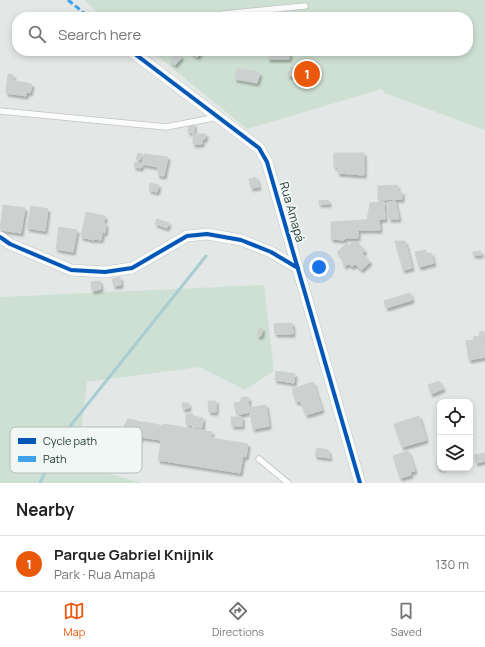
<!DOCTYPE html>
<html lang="en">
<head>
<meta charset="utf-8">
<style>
  :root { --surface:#fff; --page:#f6f6f6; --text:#222; --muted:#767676; --line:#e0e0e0; --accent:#ea580c }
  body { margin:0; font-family:Manrope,sans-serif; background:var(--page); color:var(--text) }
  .controls { position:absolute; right:12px; bottom:12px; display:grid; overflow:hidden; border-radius:8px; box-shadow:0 2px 6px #0003 }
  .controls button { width:36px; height:36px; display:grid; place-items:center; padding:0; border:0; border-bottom:1px solid var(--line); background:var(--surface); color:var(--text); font:20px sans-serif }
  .you { position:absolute; left:319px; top:267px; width:14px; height:14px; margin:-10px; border:3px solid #fff; border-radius:50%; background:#1a73e8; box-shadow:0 0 0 6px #1a73e833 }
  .badge { display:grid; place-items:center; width:26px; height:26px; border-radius:50%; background:var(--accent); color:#fff; font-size:13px; font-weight:700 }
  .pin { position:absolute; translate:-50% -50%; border:2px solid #fff; box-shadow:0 1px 4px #0006 }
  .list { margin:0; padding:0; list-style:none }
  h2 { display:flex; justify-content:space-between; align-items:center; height:52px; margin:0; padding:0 16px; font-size:17px }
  h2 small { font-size:13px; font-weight:400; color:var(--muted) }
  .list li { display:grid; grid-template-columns:26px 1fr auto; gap:12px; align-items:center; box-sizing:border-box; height:56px; padding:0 16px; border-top:1px solid var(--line) }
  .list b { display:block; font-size:15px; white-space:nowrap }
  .list p { margin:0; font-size:13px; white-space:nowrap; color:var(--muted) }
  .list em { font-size:13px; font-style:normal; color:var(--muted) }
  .icon { flex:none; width:22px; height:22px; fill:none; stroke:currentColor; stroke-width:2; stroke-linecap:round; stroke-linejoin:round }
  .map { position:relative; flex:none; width:485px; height:483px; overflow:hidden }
  .search { position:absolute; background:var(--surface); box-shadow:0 2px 6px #0003; left:12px; right:12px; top:12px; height:44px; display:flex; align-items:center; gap:10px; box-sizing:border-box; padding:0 14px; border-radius:16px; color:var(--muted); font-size:15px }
  .sheet { height:108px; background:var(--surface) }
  nav { display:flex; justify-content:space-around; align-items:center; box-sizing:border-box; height:56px; border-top:1px solid var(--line); background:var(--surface); font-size:11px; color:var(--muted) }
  nav a { display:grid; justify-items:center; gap:2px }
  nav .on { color:var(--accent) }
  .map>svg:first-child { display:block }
  .green { fill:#cee0d3 }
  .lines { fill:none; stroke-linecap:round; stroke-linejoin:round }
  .stream { stroke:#a8cdd2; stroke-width:3 }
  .building { fill:#ccd1cf; stroke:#ccd1cf; filter:url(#shadow) }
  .lane-casing { stroke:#c0c5c3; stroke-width:7 }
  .street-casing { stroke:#c0c5c3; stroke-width:12 }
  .lane { stroke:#fbfcfb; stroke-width:5.5 }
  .street { stroke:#fbfcfb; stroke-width:11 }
  .quiet { stroke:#3ea3eb; stroke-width:3; stroke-dasharray:6 3; stroke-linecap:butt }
  .cycleway-casing { stroke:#f1f7f4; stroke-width:6 }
  .cycleway { stroke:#0057b8; stroke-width:4 }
  .labels { text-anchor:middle; stroke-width:3.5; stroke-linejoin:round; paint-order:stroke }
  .street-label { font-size:12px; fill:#233933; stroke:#f1f7f4 }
  .key { fill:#f1f7f4; stroke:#b3beba; stroke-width:1 }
  .key-label { font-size:11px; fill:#233933 }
</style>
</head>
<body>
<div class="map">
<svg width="485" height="483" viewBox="0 0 485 483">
  <defs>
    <filter id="shadow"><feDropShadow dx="2" dy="3" stdDeviation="1" flood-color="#0004"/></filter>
  </defs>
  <rect width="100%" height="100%" fill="#e3e8e6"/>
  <g class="green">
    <path d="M84,0H485V130L384,93L382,89L247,129L151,51H468V17H103Z"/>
    <path d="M264,285L274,371L245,390L199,367L87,382L77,465L142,483H0V297Z"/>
  </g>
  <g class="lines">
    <path class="stream" d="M40,483L63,435L206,256"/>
  </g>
  <g class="building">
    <path d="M189,51H202L197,57Z"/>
    <path d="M284,51L290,52L289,59H268L269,52L283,54Z"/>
    <path d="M177,53L182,57L175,65L170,61Z"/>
    <path d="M292,67L297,68L296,76H288V72H291Z"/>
    <path d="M237,69L255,71L260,74L257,83L235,79Z"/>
    <path d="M8,74L13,75V81L28,83L26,96L6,93Z"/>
    <path d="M28,84H32L30,93L27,92Z"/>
    <path d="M189,124H194V133L188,132Z"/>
    <path d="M193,134H206L205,139H202V144H193Z"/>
    <path d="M138,153L142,154L140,160H136Z"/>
    <path d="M334,153H364V175L338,173V167H334Z"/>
    <path d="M144,154L168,157L164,176L158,175V167L142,164Z"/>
    <path d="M135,162L142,164L141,168L134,167Z"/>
    <path d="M256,177L259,187L251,188L249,179Z"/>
    <path d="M150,183L159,185L157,192L149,190Z"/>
    <path d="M397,185L398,192H402V199L378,200V186Z"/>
    <path d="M328,200L329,204H319V201Z"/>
    <path d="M395,201L399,219H389L388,202Z"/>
    <path d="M384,202L385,219L367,220L370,203Z"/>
    <path d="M3,205L25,208L21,233L0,230Z"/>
    <path d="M31,206L48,209L45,231L27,228Z"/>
    <path d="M86,212L105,216L103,228L97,227L94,240L81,237Z"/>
    <path d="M157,219L169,223L167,228L155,224Z"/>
    <path d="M379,219L380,230H358V238H345L344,240L331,239V222Z"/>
    <path d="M104,224H106L105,233L102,232Z"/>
    <path d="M59,227L77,230L73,252L56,249Z"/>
    <path d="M97,227L103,228L101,240L95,239Z"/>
    <path d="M395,241H405L412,268L403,270Z"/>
    <path d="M353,242L358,243L365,251L362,253L370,262L361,270L355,264L352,267L349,264L344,266L342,258L337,252L347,243L349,246Z"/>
    <path d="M425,250L427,254L431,253L434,263L419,267L415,252Z"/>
    <path d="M481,251V255H473V252Z"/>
    <path d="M120,277L121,285L114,286L112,279Z"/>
    <path d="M100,281L101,289L92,291L91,282Z"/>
    <path d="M410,293L412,300L386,308L384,301Z"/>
    <path d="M292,323L293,334H275L274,324Z"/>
    <path d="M259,328L263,329L261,336H257Z"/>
    <path d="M484,331L485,357L469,360L466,341L474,340L473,337L480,336L479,332Z"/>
    <path d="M276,371L295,374L294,383L275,380Z"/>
    <path d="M439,381L443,389L431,394L428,385Z"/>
    <path d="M313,382L322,410L306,415L300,401L296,402L292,389Z"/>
    <path d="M248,397L249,401L241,402V398Z"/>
    <path d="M208,401H216V412H209Z"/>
    <path d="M248,401L250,412L237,415L234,403Z"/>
    <path d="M182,403H188L189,408L183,409Z"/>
    <path d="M266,405L269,426L253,429L249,408Z"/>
    <path d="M186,414H193L192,425H186Z"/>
    <path d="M194,416L203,418L202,428L192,427Z"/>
    <path d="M419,416L426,440L402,447L394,424Z"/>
    <path d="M231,417H242V426H232Z"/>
    <path d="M128,419L138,421V422H143L140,441L124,426Z"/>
    <path d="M144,422L164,426L161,440L141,437Z"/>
    <path d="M163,424L212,432L211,438L163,430Z"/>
    <path d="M163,430L248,444L246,457L243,456L240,473L158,460Z"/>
    <path d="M317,448L328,450L330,458L315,456Z"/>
    <path d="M408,451L415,471L410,472L411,475L400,478L393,456Z"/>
    <path d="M485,453V461L476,463L474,455Z"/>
    <path d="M439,458L440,468L444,469L438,468L436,463Z"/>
  </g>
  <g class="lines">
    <defs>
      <g id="lane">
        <path d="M217,17L223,14L305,6"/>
        <path d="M0,111L166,127L218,117"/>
        <path d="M259,459L288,483"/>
      </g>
      <g id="street">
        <path d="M131,51L259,148L267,162L360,483"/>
        <path d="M0,237L10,244L71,270L105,272L132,268L187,236L207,234L241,240L271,252L298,268"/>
      </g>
    </defs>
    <use href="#lane" class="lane-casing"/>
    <use href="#street" class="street-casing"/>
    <use href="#lane" class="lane"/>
    <use href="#street" class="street"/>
    <path class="quiet" d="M68,0L89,17"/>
    <defs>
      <g id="cycleway">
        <path d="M131,51L259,148L267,162L360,483"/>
        <path d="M0,237L10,244L71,270L105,272L132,268L187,236L207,234L241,240L271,252L298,268"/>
      </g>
    </defs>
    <use href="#cycleway" class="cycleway-casing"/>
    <use href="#cycleway" class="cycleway"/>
  </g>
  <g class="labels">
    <g class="street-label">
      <text transform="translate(292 212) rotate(74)" y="4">Rua Amapá</text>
    </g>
  </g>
  <rect x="10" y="427" width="132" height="46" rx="6" class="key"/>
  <rect x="18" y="438" width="18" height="6" fill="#0057b8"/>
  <rect x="18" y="456" width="18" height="6" fill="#3ea3eb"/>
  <g class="key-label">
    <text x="43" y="445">Cycle path</text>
    <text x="43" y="463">Path</text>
  </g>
</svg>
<div class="controls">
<button><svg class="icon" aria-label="locate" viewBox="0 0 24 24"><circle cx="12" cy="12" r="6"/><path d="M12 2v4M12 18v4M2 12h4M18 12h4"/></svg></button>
<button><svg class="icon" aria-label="layers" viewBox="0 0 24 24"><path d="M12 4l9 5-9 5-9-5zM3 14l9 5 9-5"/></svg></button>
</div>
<div class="you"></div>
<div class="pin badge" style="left:307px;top:74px">1</div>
<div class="search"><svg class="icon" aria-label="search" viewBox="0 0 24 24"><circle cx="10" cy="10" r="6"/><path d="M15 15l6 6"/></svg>Search here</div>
</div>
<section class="sheet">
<h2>Nearby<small></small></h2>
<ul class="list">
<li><span class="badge">1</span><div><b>Parque Gabriel Knijnik</b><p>Park · Rua Amapá</p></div><em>130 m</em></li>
</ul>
</section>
<nav>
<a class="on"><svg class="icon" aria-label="map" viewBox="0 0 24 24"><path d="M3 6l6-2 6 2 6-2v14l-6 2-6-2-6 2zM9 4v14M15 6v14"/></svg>Map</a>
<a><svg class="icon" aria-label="directions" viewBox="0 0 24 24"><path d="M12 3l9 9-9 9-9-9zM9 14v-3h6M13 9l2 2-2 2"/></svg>Directions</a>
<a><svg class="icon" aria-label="saved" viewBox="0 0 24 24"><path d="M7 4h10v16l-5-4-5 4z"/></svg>Saved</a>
</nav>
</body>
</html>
